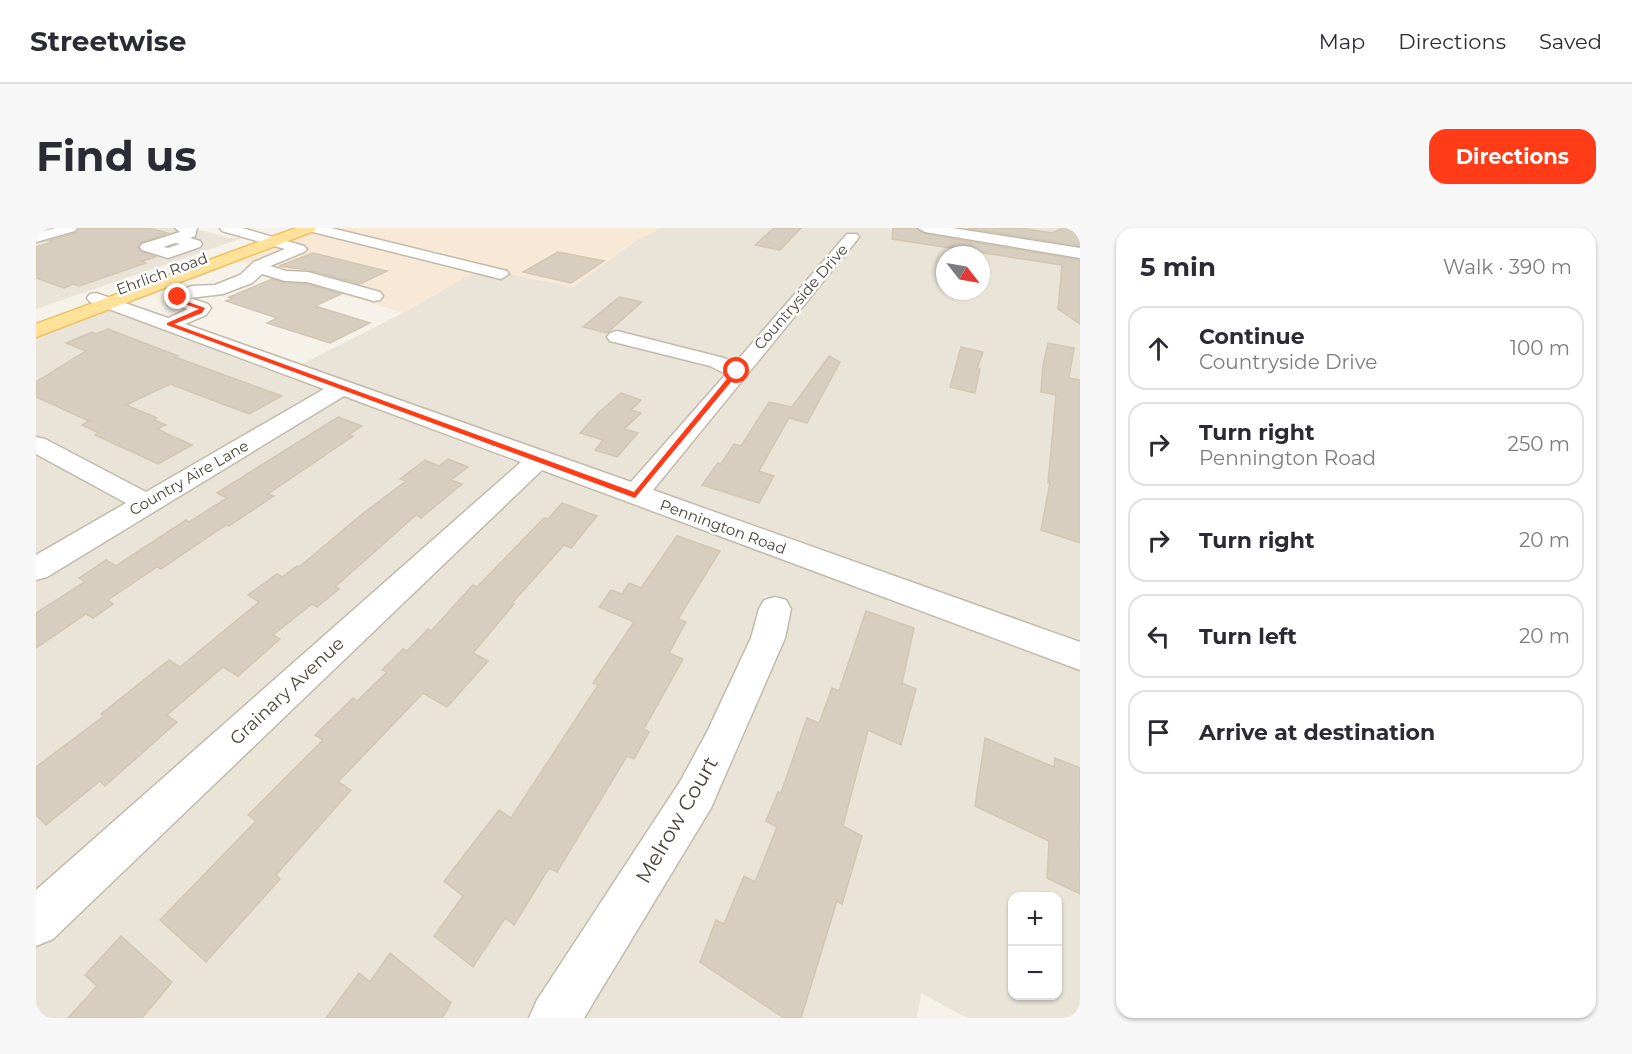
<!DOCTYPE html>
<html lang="en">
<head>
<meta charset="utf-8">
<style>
  :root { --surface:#fff; --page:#f7f7f7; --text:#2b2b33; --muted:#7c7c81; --line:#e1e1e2; --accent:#ff3b18 }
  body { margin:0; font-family:Montserrat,sans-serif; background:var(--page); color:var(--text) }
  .controls { position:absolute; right:18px; bottom:18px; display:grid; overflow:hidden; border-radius:12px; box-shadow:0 2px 4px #0004 }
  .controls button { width:54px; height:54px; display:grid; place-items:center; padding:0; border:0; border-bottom:2px solid var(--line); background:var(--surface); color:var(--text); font:30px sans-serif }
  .compass { position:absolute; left:900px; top:18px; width:54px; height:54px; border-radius:50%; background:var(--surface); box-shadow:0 2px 4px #0004; rotate:121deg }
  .stop { position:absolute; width:18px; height:18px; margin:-14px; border:4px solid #ff3b18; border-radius:50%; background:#fff }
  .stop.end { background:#ff3b18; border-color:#fff; box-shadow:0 2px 6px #0008 }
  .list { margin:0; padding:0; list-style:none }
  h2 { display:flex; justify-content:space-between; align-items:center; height:78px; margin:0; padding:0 24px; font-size:26px }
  h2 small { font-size:20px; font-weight:400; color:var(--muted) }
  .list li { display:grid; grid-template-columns:39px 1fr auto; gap:18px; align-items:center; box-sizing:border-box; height:84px; margin:0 12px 12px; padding:0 12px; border:2px solid var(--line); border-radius:18px }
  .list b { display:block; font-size:22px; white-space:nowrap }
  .list p { margin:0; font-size:20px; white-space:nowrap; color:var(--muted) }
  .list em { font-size:20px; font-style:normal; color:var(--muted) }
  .icon { flex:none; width:33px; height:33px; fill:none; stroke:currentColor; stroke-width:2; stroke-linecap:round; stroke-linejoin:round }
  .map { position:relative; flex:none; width:1044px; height:790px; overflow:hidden; border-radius:18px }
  header { display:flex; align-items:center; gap:36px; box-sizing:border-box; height:84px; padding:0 30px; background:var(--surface); border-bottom:2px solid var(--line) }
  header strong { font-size:28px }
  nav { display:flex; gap:33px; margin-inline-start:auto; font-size:21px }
  .intro { display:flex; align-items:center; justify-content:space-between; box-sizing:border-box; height:144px; padding:0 36px }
  h1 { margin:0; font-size:42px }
  .button { padding:15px 27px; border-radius:18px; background:var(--accent); color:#fff; font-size:21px; font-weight:700 }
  main { display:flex; gap:36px; padding:0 36px }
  aside { flex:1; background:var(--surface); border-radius:18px; box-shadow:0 2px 4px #0004 }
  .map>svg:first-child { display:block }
  .residential { fill:#eae4d8; fill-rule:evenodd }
  .commercial { fill:#f8e9d6 }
  .building { fill:#d8cebf; stroke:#d3c6b2; stroke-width:1.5 }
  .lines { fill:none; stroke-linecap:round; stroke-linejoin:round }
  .minor-casing { stroke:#c2baac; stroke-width:3 }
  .major-casing { stroke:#e9c265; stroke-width:3 }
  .minor { fill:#fff; fill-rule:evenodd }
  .major { fill:#ffe29a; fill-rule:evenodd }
  .route { fill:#ff3b18 }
  .labels { text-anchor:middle; stroke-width:5; stroke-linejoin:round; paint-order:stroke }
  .far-street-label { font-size:15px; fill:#4a4338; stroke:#fff }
  .street-label { font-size:18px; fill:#4a4338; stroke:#fff }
  .near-street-label { font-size:21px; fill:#4a4338; stroke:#fff }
</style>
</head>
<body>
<header>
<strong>Streetwise</strong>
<nav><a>Map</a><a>Directions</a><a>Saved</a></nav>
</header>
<div class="intro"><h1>Find us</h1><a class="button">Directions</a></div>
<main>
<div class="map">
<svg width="1044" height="790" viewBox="0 0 1044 790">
  <rect width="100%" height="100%" fill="#f6f2ea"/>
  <g class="residential">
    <path d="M41,0H136L158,6L161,2L156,0L194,10H207L0,81V12Z"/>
    <path d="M626,0H879L1044,26V419L614,265L823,8L811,6L593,258L262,138L367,85L445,40L537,59L602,11ZM909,27H945V63H909Z"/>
    <path d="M900,0H1044V23Z"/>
    <path d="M77,81L115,94L291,163L112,266L0,207V110Z"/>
    <path d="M305,168L485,236L0,672V350Z"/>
    <path d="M0,226L93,277L0,332Z"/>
    <path d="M506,240L1044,438V790H931L885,765L881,790H546L647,626L677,575L702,523L746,416L755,377L728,368L718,405L670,508L644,557L522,740L492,790H0V716ZM976,668H1022V768H976Z"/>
  </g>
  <path class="commercial" d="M291,0H626L602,11L537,59L445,40L367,85L203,33Z"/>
  <g class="building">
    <path d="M43,0H113L132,5L104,15L102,18L104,23L120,29L106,33L110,35L43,58L37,56L28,60L0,50V19L17,14L13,13L40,5Z"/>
    <path d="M738,0H765L744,22L719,17Z"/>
    <path d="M857,0H880L889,6L1044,32V96L1022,81L1026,37L856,11Z"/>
    <path d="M931,0H985L1016,5L1027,0H1044V18Z"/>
    <path d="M522,24L568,33L535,55L487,44Z"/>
    <path d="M277,25L338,40L351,43L324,56L273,42L243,38Z"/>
    <path d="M236,51L249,55L271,56L305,66L279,78L334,95L294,115L231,95L241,90L190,73L197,70L193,69Z"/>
    <path d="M583,69L606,74L571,105L547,99Z"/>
    <path d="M72,101L142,128L139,129L246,168L213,186L134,156L90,177L121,190L118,192L130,197L121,201L156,217L122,236L59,207L63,205L46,197L53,193L0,169V154L50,123L30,115L56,104L60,106Z"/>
    <path d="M1012,115L1038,120L1033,150L1044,152V315L1005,302L1014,255H1012L1020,167L1005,164L1007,137Z"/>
    <path d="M925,119L947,124L941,141H944L939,165L914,159Z"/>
    <path d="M793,128L804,134L771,195L753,190L723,243L738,248L723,275L666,257L682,235L685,236L698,216L705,218L733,174L756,179Z"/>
    <path d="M585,165L605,172L595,182L605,185L588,201L602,205L581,229L559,222L567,212L544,205L562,185Z"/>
    <path d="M302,189L326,198L313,207L317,208L232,266L238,268L193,298L190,297L125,341L121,339L72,372L77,376L57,390L50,386L0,420V385L49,354L43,350L70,332L80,338L150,292L153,294L191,270L181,265Z"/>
    <path d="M412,231L432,239L415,252L426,256L385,290L380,287L299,359L303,361L281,379L276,376L237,407L244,411L202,448L187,439L131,487L141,494L69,558L64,553L10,597L0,587V539L68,488L65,486L133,432L144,439L223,374L212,367L241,346L246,349L261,338L263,339L325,287L370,253L364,251L389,232L403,238Z"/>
    <path d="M526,275L561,288L535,320L528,317L476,375L478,376L437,425L452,433L411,479L387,465L302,554L315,562L240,647L244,651L170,734L124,692L220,593L212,587L287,512L279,507L317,470L321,473L351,444L346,442L367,421L371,423L392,401L395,403L437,357L441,359L508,290L512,291Z"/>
    <path d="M641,308L684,323L642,391L650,394L633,425L647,431L608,501L613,504L598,531L591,528L521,644L513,640L478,697L469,690L437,739L398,708L427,668L408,653L463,582L475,590L562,457L557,455L598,394L563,379L575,362L586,366L593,355L605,360Z"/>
    <path d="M830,383L878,400L866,455L880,461L865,517L832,502L807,598L826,608L806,676L801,673L765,790H748L664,734L680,692L688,696L708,648L719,654L741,599L730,593L742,564L745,565L771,490L783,495L796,460L803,463Z"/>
    <path d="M949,510L1018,539L1019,530L1044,540V666L1011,650L1013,613L939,578Z"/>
    <path d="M85,708L136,754L106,790H32L61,758L49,747Z"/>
    <path d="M354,725L415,775L406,790H290L323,745L334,754Z"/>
  </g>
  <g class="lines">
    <defs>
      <g id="minor">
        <path d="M19,0H41L39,3L0,14V5Z"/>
        <path d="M139,0H161L159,8L154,10L164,13L166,16L164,19L132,30L106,22L104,19L106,16L144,4ZM139,15L144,16L132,20L127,19Z"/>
        <path d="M184,0H206L268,18L271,21L268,24L234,38L250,43L272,44L344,64L347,68L344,72L338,73L271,54L249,53L226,46L216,55L187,66L154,70L172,76L175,80L170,87L149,96L595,254L690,146L674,138L574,113L571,109L574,105L581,103L688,130L699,135L811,6H821L823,9L821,12L617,262L1044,414V442L506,242L17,711L0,718V662L485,234L308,168L11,349L0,352V327L90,275L0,226V209L9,211L110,264L288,161L54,74L51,70L54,66L60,65L132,90L152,81L135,76L132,72L136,65L156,58L179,57L204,47L218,34L249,21L186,3Z"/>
        <path d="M271,0H295L471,43L473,46L465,51L273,3Z"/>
        <path d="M882,0H916L1044,20V30L889,4Z"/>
        <path d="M739,369L750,372L755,381L749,410L675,580L548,790H493L501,772L645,552L671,504L715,410L723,381L728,372Z"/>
      </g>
      <path id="major" d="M260,0H280L278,3L0,109V96Z"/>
    </defs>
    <use href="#minor" class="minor-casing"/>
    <use href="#major" class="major-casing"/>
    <use href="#minor" class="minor"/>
    <use href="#major" class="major"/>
  </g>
  <path class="route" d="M144,68V71L169,80L166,85L138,96L598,264L699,141L704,143L599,270L131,97V95L163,81L139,73L140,68Z"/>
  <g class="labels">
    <g class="far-street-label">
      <text transform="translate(126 46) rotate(-20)" y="5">Ehrlich Road</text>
      <text transform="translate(765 69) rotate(-49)" y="5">Countryside Drive</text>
      <text transform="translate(153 250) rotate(-30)" y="5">Country Aire Lane</text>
      <text transform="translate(687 299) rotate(20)" y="5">Pennington Road</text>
    </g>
    <g class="street-label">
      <text transform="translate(251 463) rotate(-43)" y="6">Grainary Avenue</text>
    </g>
    <g class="near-street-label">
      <text transform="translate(641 592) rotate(-60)" y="7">Melrow Court</text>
    </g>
  </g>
</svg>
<div class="controls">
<button>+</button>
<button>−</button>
</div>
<svg class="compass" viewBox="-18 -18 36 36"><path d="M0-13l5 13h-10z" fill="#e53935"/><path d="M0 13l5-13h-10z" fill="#7c7c81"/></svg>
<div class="stop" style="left:701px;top:143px"></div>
<div class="stop end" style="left:142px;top:69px"></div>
</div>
<aside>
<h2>5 min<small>Walk · 390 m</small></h2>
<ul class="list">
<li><svg class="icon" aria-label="ahead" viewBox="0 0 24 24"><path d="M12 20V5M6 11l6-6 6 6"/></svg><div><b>Continue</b><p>Countryside Drive</p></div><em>100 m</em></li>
<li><svg class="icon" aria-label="right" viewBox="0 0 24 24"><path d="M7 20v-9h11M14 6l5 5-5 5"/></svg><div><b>Turn right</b><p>Pennington Road</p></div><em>250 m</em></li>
<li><svg class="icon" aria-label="right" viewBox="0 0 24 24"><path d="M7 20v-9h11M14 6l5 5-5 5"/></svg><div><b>Turn right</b></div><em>20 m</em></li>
<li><svg class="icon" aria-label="left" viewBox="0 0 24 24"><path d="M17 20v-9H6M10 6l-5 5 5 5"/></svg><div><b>Turn left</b></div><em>20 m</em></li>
<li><svg class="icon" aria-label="arrive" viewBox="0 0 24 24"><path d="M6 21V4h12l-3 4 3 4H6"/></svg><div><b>Arrive at destination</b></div></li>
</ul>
</aside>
</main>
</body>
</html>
